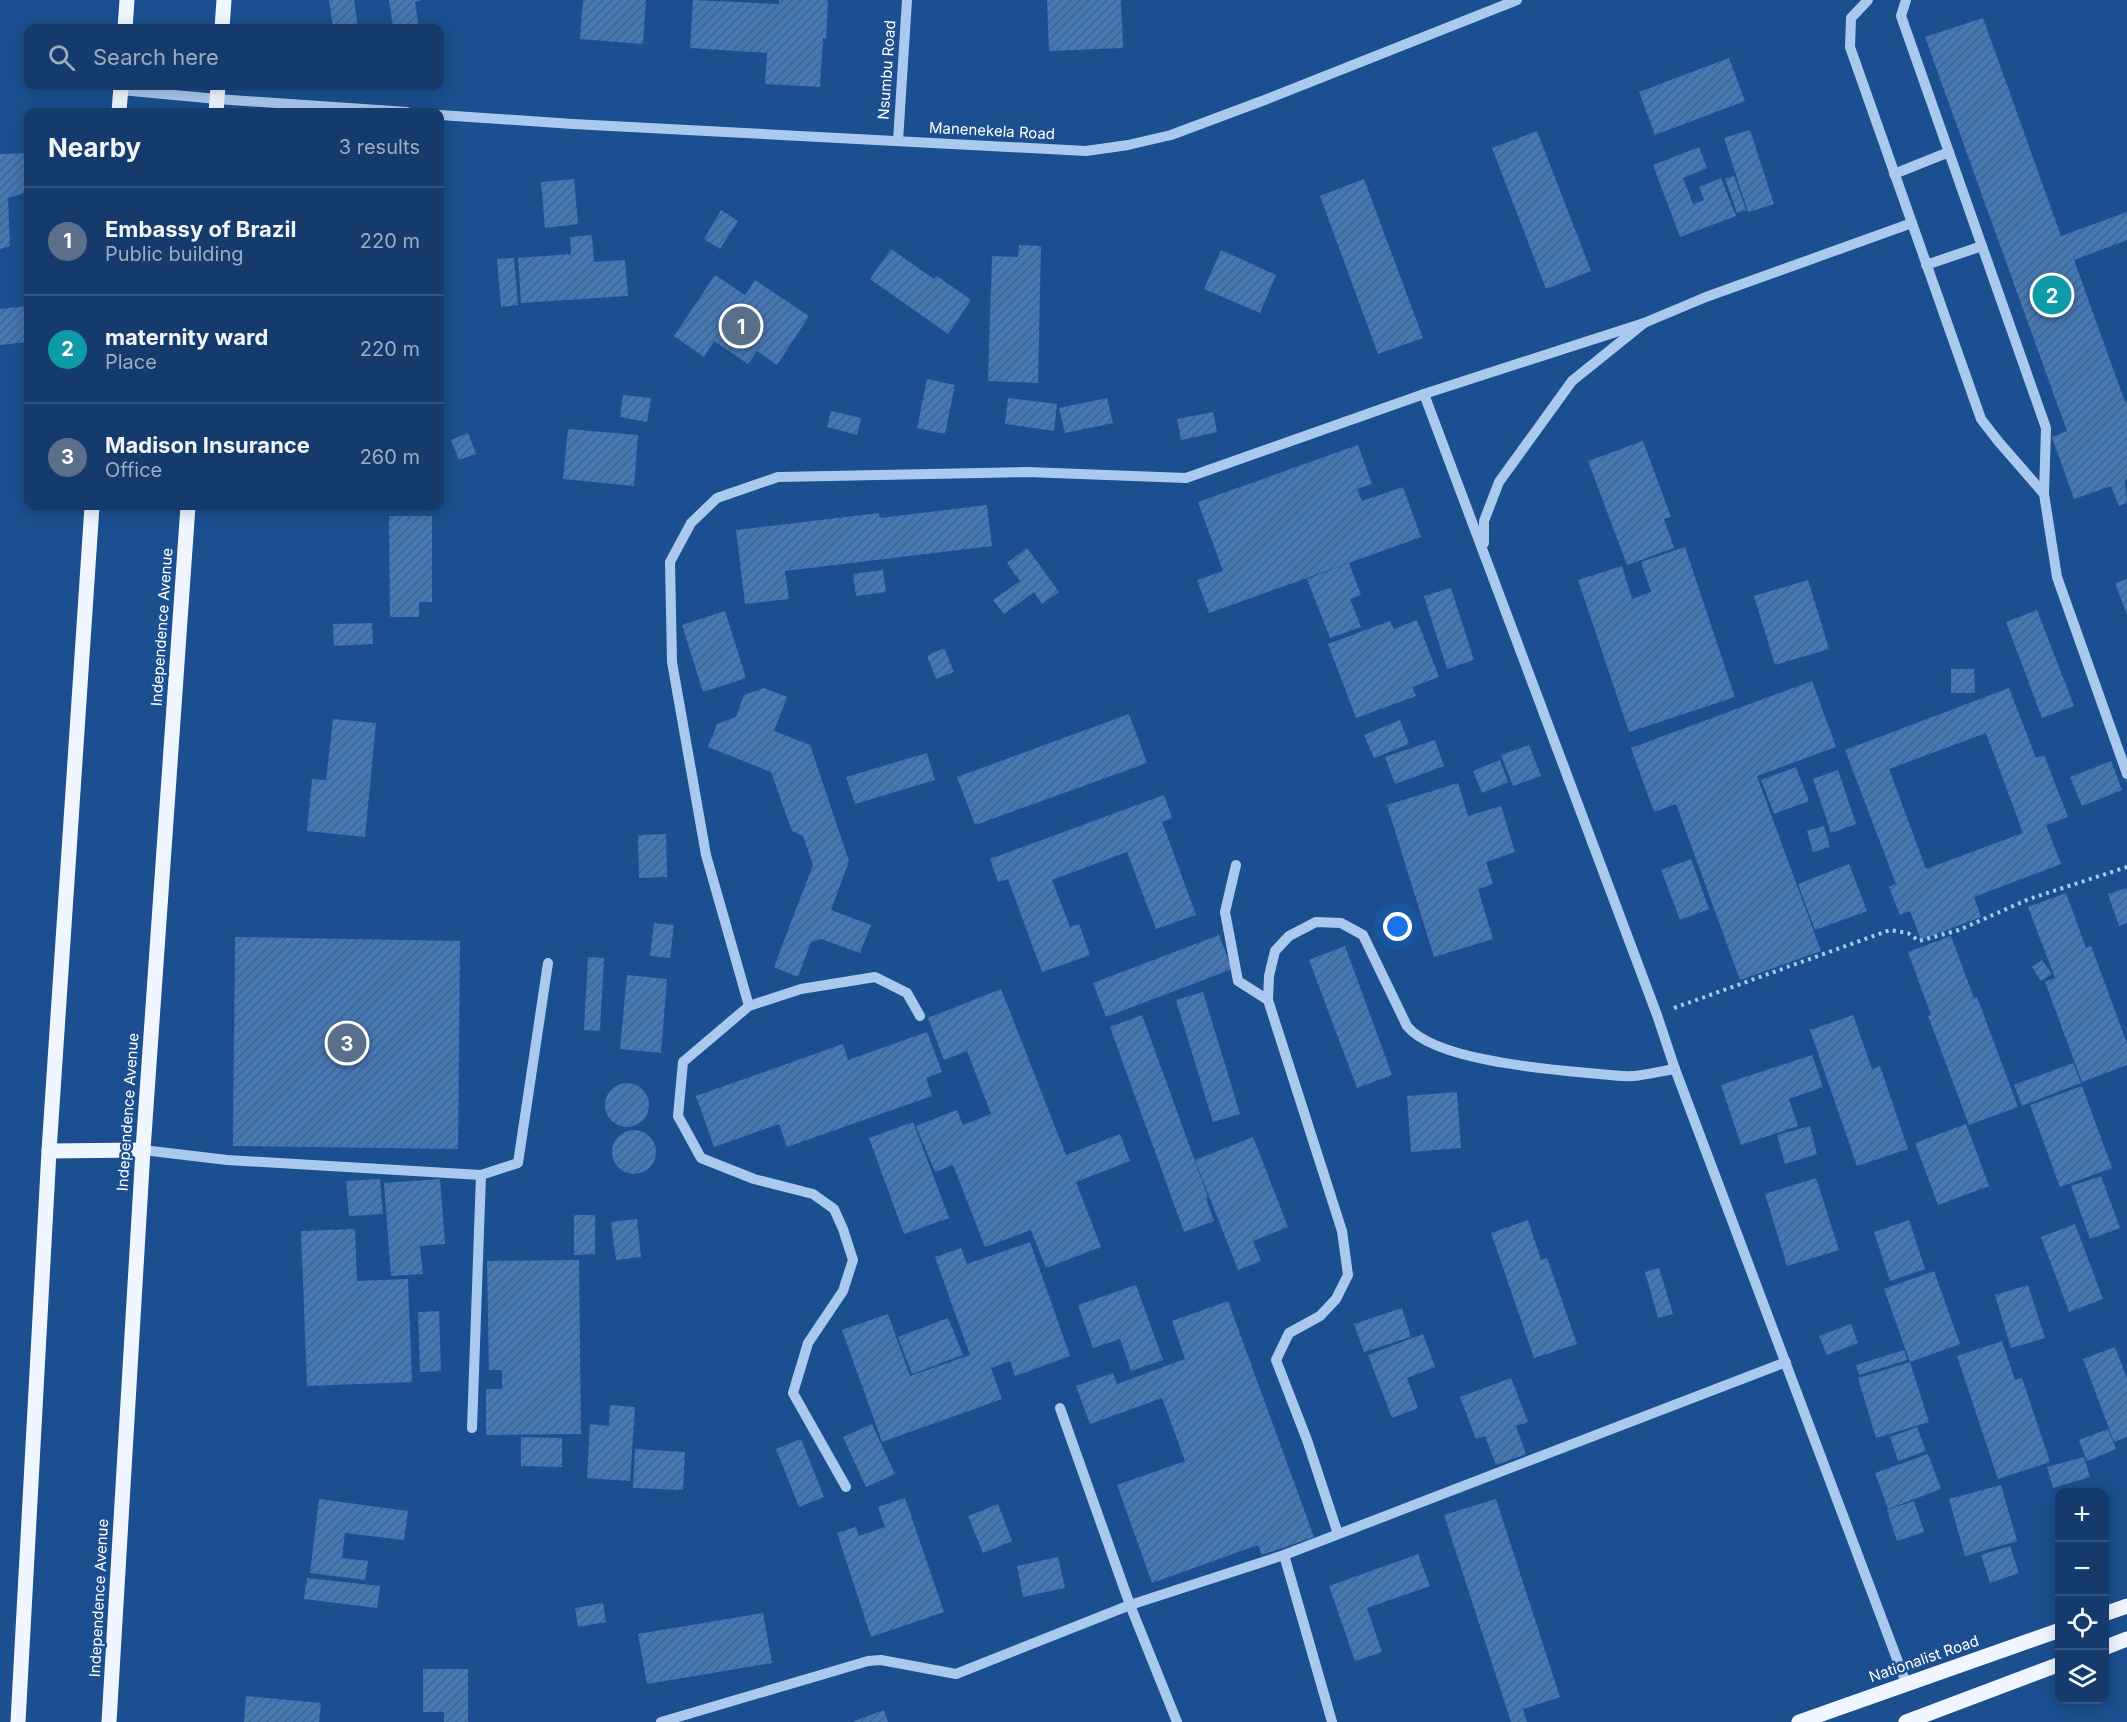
<!DOCTYPE html>
<html lang="en">
<head>
<meta charset="utf-8">
<style>
  :root { --surface:#143b6b; --page:#214673; --text:#f1f3f6; --muted:#9dadc1; --line:#33557e; --accent:#ffd166 }
  body { margin:0; font-family:Inter,sans-serif; background:var(--page); color:var(--text) }
  .controls { position:absolute; right:18px; bottom:18px; display:grid; overflow:hidden; border-radius:12px; box-shadow:0 3px 15px #0003 }
  .controls button { width:54px; height:54px; display:grid; place-items:center; padding:0; border:0; border-bottom:2px solid var(--line); background:var(--surface); color:var(--text); font:30px sans-serif }
  .you { position:absolute; left:1398px; top:927px; width:21px; height:21px; margin:-15px; border:4px solid #fff; border-radius:50%; background:#1a73e8; box-shadow:0 0 0 9px #1a73e833 }
  .badge { display:grid; place-items:center; width:39px; height:39px; border-radius:50%; background:var(--accent); color:#fff; font-size:20px; font-weight:700 }
  .pin { position:absolute; translate:-50% -50%; border:3px solid #fff; box-shadow:0 2px 6px #0006 }
  .list { margin:0; padding:0; list-style:none }
  h2 { display:flex; justify-content:space-between; align-items:center; height:78px; margin:0; padding:0 24px; font-size:26px }
  h2 small { font-size:20px; font-weight:400; color:var(--muted) }
  .list li { display:grid; grid-template-columns:39px 1fr auto; gap:18px; align-items:center; box-sizing:border-box; height:108px; padding:0 24px; border-top:2px solid var(--line) }
  .list b { display:block; font-size:22px; white-space:nowrap }
  .list p { margin:0; font-size:20px; white-space:nowrap; color:var(--muted) }
  .list em { font-size:20px; font-style:normal; color:var(--muted) }
  .icon { flex:none; width:33px; height:33px; fill:none; stroke:currentColor; stroke-width:2; stroke-linecap:round; stroke-linejoin:round }
  .map { position:relative; flex:none; width:2127px; height:1722px; overflow:hidden }
  .search { position:absolute; background:var(--surface); box-shadow:0 3px 15px #0003; left:24px; top:24px; width:420px; height:66px; display:flex; align-items:center; gap:15px; box-sizing:border-box; padding:0 21px; border-radius:12px; color:var(--muted); font-size:22px }
  .panel { position:absolute; background:var(--surface); box-shadow:0 3px 15px #0003; left:24px; top:108px; width:420px; height:402px; border-radius:12px }
  .map>svg:first-child { display:block }
  .building { fill:url(#building-hatch); fill-rule:evenodd }
  .lines { fill:none; stroke-linecap:round; stroke-linejoin:round }
  .path { stroke:#a9c9ee; stroke-width:4; stroke-dasharray:3 4.5; stroke-linecap:butt }
  .minor { stroke:#a9c9ee; stroke-width:10 }
  .major { stroke:#f0f6ff; stroke-width:15 }
  .labels { text-anchor:middle; stroke-width:5; stroke-linejoin:round; paint-order:stroke }
  .street-label { font-size:15px; fill:#fff; stroke:#1b4f8f }
</style>
</head>
<body>
<div class="map">
<svg width="2127" height="1722" viewBox="0 0 2127 1722">
  <defs>
    <pattern id="building-hatch" width="6" height="6" patternUnits="userSpaceOnUse" patternTransform="scale(1.5)"><rect width="6" height="6" fill="#4478b7"/><path d="M-1 1l2-2M0 6l6-6M5 7l2-2" fill="none" stroke="#486282"/></pattern>
  </defs>
  <rect width="100%" height="100%" fill="#1b4f8f"/>
  <g class="building">
    <path d="M329,0H354L358,28H333Z"/>
    <path d="M389,0H422L415,2L419,28H393Z"/>
    <path d="M583,0H646L643,44L580,39Z"/>
    <path d="M693,0L779,4V0H828L826,39L823,38L820,87L765,84L767,53L690,48Z"/>
    <path d="M1047,0H1121L1123,48L1049,51Z"/>
    <path d="M1983,18L2061,236L2127,212V240L2074,260L2125,402L2127,401V479L2125,480L2127,503L2119,506L2111,486L2074,499L2052,437L2067,431L1925,37Z"/>
    <path d="M1729,58L1745,101L1655,135L1639,92Z"/>
    <path d="M1750,130L1774,204L1748,212L1724,138Z"/>
    <path d="M1537,131L1591,271L1546,289L1492,148Z"/>
    <path d="M1699,147L1707,168L1683,178L1693,204L1704,200L1699,187L1721,178L1736,216L1680,237L1653,165Z"/>
    <path d="M28,153V192L8,198L10,246L0,249V154Z"/>
    <path d="M1734,176L1746,210L1737,213L1725,179Z"/>
    <path d="M574,179L578,224L545,228L541,182Z"/>
    <path d="M1364,179L1423,338L1378,354L1320,196Z"/>
    <path d="M721,210L738,221L720,249L704,239Z"/>
    <path d="M592,235L594,262L625,260L628,296L521,303L518,258L571,254L570,237Z"/>
    <path d="M1019,245L1041,246L1038,383L988,381L992,256L1018,257Z"/>
    <path d="M891,249L934,279L937,276L971,300L948,334L870,279Z"/>
    <path d="M1221,250L1276,275L1260,313L1204,289Z"/>
    <path d="M514,258L518,305L501,307L497,259Z"/>
    <path d="M715,275L745,295L755,280L809,316L777,365L757,351L748,364L714,341L704,357L674,336Z"/>
    <path d="M28,306V342L0,345V309Z"/>
    <path d="M927,379L955,385L945,434L917,428Z"/>
    <path d="M623,395L651,398L647,422L620,417Z"/>
    <path d="M1008,398L1057,404L1054,431L1005,424Z"/>
    <path d="M1107,398L1113,423L1065,433L1059,408Z"/>
    <path d="M831,411L861,418L857,435L827,427Z"/>
    <path d="M1213,412L1217,432L1181,440L1177,419Z"/>
    <path d="M568,429L638,435L634,486L563,479Z"/>
    <path d="M468,433L476,454L459,460L451,440Z"/>
    <path d="M1643,441L1671,517L1664,519L1674,548L1627,565L1588,461Z"/>
    <path d="M1358,445L1372,484L1357,489L1362,501L1403,487L1421,537L1209,613L1197,580L1223,571L1198,502Z"/>
    <path d="M987,505L992,546L785,571L789,599L745,604L736,530L879,513L880,518Z"/>
    <path d="M389,516H432V602H419V617H390Z"/>
    <path d="M1685,547L1735,697L1629,732L1578,580L1622,566L1632,599L1651,592L1641,562Z"/>
    <path d="M1027,548L1059,592L1042,604L1034,592L1004,614L993,600L1020,581L1007,563Z"/>
    <path d="M1349,563L1361,595L1350,599L1361,627L1330,638L1307,579Z"/>
    <path d="M883,570L886,592L856,596L853,574Z"/>
    <path d="M2127,579V615L2115,583Z"/>
    <path d="M1808,580L1829,649L1775,665L1754,596Z"/>
    <path d="M1451,588L1474,660L1447,669L1424,596Z"/>
    <path d="M2037,610L2074,706L2042,718L2006,622Z"/>
    <path d="M725,611L746,678L703,692L682,625Z"/>
    <path d="M1417,620L1439,677L1412,687L1416,696L1356,718L1328,644L1390,621L1394,629Z"/>
    <path d="M372,623L373,644L334,646L333,624Z"/>
    <path d="M944,648L954,672L936,679L927,656Z"/>
    <path d="M1951,669H1974L1975,693H1951Z"/>
    <path d="M1812,681L1836,747L1757,776L1821,951L1740,980L1676,804L1654,812L1631,748Z"/>
    <path d="M764,688L787,697L774,731L810,745L849,861L831,910L871,925L860,953L821,939L811,942L798,977L774,967L813,865L803,836L792,831L771,772L708,747L717,724L736,717L744,695Z"/>
    <path d="M2009,688L2036,758L2044,755L2068,817L2046,825L2061,864L1974,897L1981,917L1921,940L1910,911L1900,915L1889,887L1896,884L1845,750ZM1986,733L2023,833L1926,869L1889,769Z"/>
    <path d="M1129,714L1147,763L975,825L957,777Z"/>
    <path d="M333,719L376,723L365,837L307,831L312,779L326,780Z"/>
    <path d="M1400,720L1409,744L1374,758L1364,735Z"/>
    <path d="M1435,740L1444,766L1395,784L1385,757Z"/>
    <path d="M1529,745L1541,776L1513,786L1501,755Z"/>
    <path d="M927,753L935,780L855,804L846,777Z"/>
    <path d="M1500,760L1508,782L1482,793L1473,771Z"/>
    <path d="M2111,761L2122,790L2082,806L2070,777Z"/>
    <path d="M1796,767L1809,801L1774,814L1761,780Z"/>
    <path d="M1838,770L1856,824L1831,833L1813,779Z"/>
    <path d="M1458,783L1468,816L1501,806L1515,852L1486,862L1493,884L1478,889L1493,939L1434,957L1387,805Z"/>
    <path d="M1164,795L1172,818L1162,822L1196,915L1156,929L1127,852L1052,880L1070,927L1079,924L1090,955L1042,972L1008,879L998,882L990,859Z"/>
    <path d="M1824,826L1830,847L1813,852L1807,831Z"/>
    <path d="M666,834L667,877L639,878L638,835Z"/>
    <path d="M1691,859L1709,909L1680,920L1661,870Z"/>
    <path d="M1849,864L1867,911L1815,930L1798,884Z"/>
    <path d="M2127,888V923L2119,926L2108,894Z"/>
    <path d="M2066,893L2086,948L2091,946L2127,1043V1065L2082,1082L2045,982L2055,978L2028,907Z"/>
    <path d="M654,923L674,925L670,958L650,956Z"/>
    <path d="M1219,935L1232,969L1106,1017L1093,983Z"/>
    <path d="M1951,936L1974,998L1977,997L2018,1107L1969,1125L1928,1016L1931,1015L1908,952Z"/>
    <path d="M235,937L460,941L458,1149L233,1146Z"/>
    <path d="M1345,946L1392,1075L1357,1088L1309,960Z"/>
    <path d="M588,957L604,958L600,1031L584,1030Z"/>
    <path d="M2042,960L2052,974L2041,981L2032,967Z"/>
    <path d="M627,975L667,979L661,1053L620,1049Z"/>
    <path d="M1001,989L1066,1155L1120,1134L1130,1161L1076,1182L1101,1247L1046,1268L1031,1230L985,1247L953,1165L935,1172L916,1126L957,1110L963,1125L991,1114L967,1051L944,1060L928,1018Z"/>
    <path d="M1203,992L1240,1114L1213,1122L1176,1000Z"/>
    <path d="M1142,1015L1208,1197L1206,1198L1214,1221L1184,1232L1110,1027Z"/>
    <path d="M1853,1015L1872,1069L1880,1066L1908,1149L1857,1166L1810,1030Z"/>
    <path d="M927,1032L942,1072L926,1078L932,1096L787,1147L779,1124L714,1147L696,1096L843,1044L848,1060Z"/>
    <path d="M1812,1055L1823,1087L1789,1099L1798,1126L1741,1145L1721,1085Z"/>
    <path d="M2073,1063L2081,1083L2022,1106L2014,1085Z"/>
    <circle cx="627" cy="1105" r="22"/>
    <path d="M2082,1086L2112,1168L2060,1187L2030,1105Z"/>
    <path d="M1457,1092L1461,1148L1411,1152L1407,1096Z"/>
    <path d="M913,1122L949,1218L904,1234L869,1138Z"/>
    <path d="M1966,1124L1989,1186L1938,1205L1915,1143Z"/>
    <path d="M1810,1126L1817,1154L1785,1164L1777,1135Z"/>
    <circle cx="634" cy="1152" r="22"/>
    <path d="M1253,1137L1288,1227L1253,1241L1261,1261L1238,1270L1195,1160Z"/>
    <path d="M2101,1176L2120,1228L2090,1239L2071,1186Z"/>
    <path d="M1816,1178L1839,1250L1787,1266L1765,1194Z"/>
    <path d="M380,1179L383,1214L349,1216L346,1181Z"/>
    <path d="M440,1179L445,1244L420,1246L423,1274L391,1276L384,1183Z"/>
    <path d="M574,1215H595V1254L574,1255Z"/>
    <path d="M637,1219L641,1257L616,1260L611,1222Z"/>
    <path d="M1528,1220L1541,1260L1547,1258L1577,1344L1534,1358L1491,1233Z"/>
    <path d="M1909,1220L1925,1269L1890,1281L1874,1232Z"/>
    <path d="M2075,1224L2103,1299L2069,1312L2041,1237Z"/>
    <path d="M355,1229L357,1281L408,1279L412,1382L307,1386L301,1231Z"/>
    <path d="M1030,1242L1070,1356L1015,1376L1010,1361L991,1368L1002,1399L882,1442L842,1330L888,1314L910,1376L970,1355L935,1257L961,1248L967,1264Z"/>
    <path d="M579,1260L581,1434L486,1435V1389H502V1370H489L487,1261Z"/>
    <path d="M1659,1268L1673,1314L1658,1318L1645,1272Z"/>
    <path d="M1934,1271L1960,1344L1910,1362L1929,1422L1876,1438L1858,1378L1910,1362L1884,1289Z"/>
    <path d="M1136,1285L1163,1360L1131,1371L1120,1339L1093,1348L1078,1305Z"/>
    <path d="M2028,1285L2045,1338L2011,1348L1995,1295Z"/>
    <path d="M1228,1301L1314,1537L1262,1555L1258,1545L1152,1583L1117,1485L1185,1461L1162,1398L1090,1424L1076,1386L1113,1373L1117,1384L1185,1359L1172,1321Z"/>
    <path d="M1402,1308L1411,1337L1364,1352L1354,1324Z"/>
    <path d="M439,1311L441,1371L420,1372L418,1312Z"/>
    <path d="M948,1318L963,1355L912,1374L898,1337Z"/>
    <path d="M1851,1324L1858,1343L1827,1355L1819,1336Z"/>
    <path d="M1423,1334L1435,1367L1407,1378L1418,1408L1392,1418L1368,1355Z"/>
    <path d="M2002,1341L2015,1380L2022,1378L2050,1462L1998,1479L1957,1356Z"/>
    <path d="M2115,1347L2127,1378V1437L2114,1442L2083,1359Z"/>
    <path d="M1904,1350L1907,1360L1859,1375L1856,1365Z"/>
    <path d="M1511,1378L1528,1422L1516,1426L1526,1454L1496,1465L1485,1436L1476,1439L1460,1397Z"/>
    <path d="M610,1405L635,1407L630,1481L587,1478L590,1424L609,1426Z"/>
    <path d="M872,1424L895,1474L866,1487L843,1437Z"/>
    <path d="M1917,1427L1926,1451L1898,1461L1890,1437Z"/>
    <path d="M2108,1429L2116,1449L2087,1461L2079,1440Z"/>
    <path d="M521,1437L562,1438V1467L521,1466Z"/>
    <path d="M801,1439L824,1497L799,1507L776,1449Z"/>
    <path d="M635,1449L685,1452L683,1490L633,1488Z"/>
    <path d="M1928,1454L1941,1489L1888,1509L1875,1473Z"/>
    <path d="M2084,1457L2090,1477L2053,1488L2047,1467Z"/>
    <path d="M2001,1485L2017,1541L1965,1556L1949,1499Z"/>
    <path d="M905,1498L944,1612L871,1637L837,1533L856,1527L859,1536L885,1527L878,1507Z"/>
    <path d="M319,1499L408,1511L404,1540L345,1533L342,1558L368,1561L365,1580L310,1573Z"/>
    <path d="M1496,1499L1560,1697L1523,1709L1527,1722H1511L1444,1515Z"/>
    <path d="M1914,1501L1924,1532L1897,1541L1887,1510Z"/>
    <path d="M998,1504L1012,1541L983,1553L968,1516Z"/>
    <path d="M2010,1546L2019,1573L1990,1583L1981,1555Z"/>
    <path d="M1418,1554L1430,1586L1367,1608L1382,1652L1355,1661L1329,1586Z"/>
    <path d="M1058,1557L1065,1588L1023,1597L1017,1566Z"/>
    <path d="M307,1578L380,1586L377,1608L304,1599Z"/>
    <path d="M603,1603L606,1622L578,1627L575,1608Z"/>
    <path d="M763,1613L772,1663L647,1684L638,1634Z"/>
    <path d="M423,1669H468V1722H444V1712H423Z"/>
    <path d="M246,1696L321,1703L319,1722H244Z"/>
    <path d="M884,1710L888,1722H852Z"/>
  </g>
  <g class="lines">
    <path class="path" d="M1674,1008L1890,930L1908,933L1919,941L1959,930L2029,899L2127,867"/>
    <g class="minor">
      <path d="M1868,0L1851,18L1850,47L1981,419L1998,441L2044,494"/>
      <path d="M1906,0L1901,16L2046,428L2044,494L2057,577L2127,774"/>
      <path d="M121,90L217,99L407,112"/>
      <path d="M440,115L573,124L1086,151L1128,145L1171,135L1262,101L1517,0"/>
      <path d="M898,141L907,0"/>
      <path d="M1894,174L1949,152"/>
      <path d="M1926,265L1982,246"/>
      <path d="M1424,394L1657,1015L1675,1069L1906,1683"/>
      <path d="M1484,543V521L1499,482L1572,381L1644,323L1706,297L1912,223"/>
      <path d="M1236,865L1225,912L1238,981L1268,1000"/>
      <path d="M749,1006L706,855L672,662L670,562L691,523L717,498L778,477L1027,472L1186,478L1424,394L1644,323"/>
      <path d="M143,1150L227,1160L481,1175L518,1163L548,963"/>
      <path d="M1060,1408L1130,1605L1177,1722"/>
      <path d="M472,1428L481,1175"/>
      <path d="M846,1487L793,1393L808,1343L843,1291L853,1260L843,1229L834,1209L813,1194L754,1179L701,1158L678,1116L683,1062L749,1006L801,989L875,977L907,993L920,1016"/>
      <path d="M1338,1534L1307,1440L1276,1360L1289,1333L1320,1316L1336,1299L1348,1275L1342,1231L1268,1000L1269,976L1275,951L1289,936L1316,922L1341,923L1363,935L1407,1026C1434,1060 1545,1069 1588,1073C1602,1074 1619,1077 1634,1076C1647,1075 1661,1071 1675,1069"/>
      <path d="M1284,1555L1332,1722"/>
      <path d="M661,1722L868,1661L881,1660L956,1674L1130,1605L1284,1555L1786,1362"/>
    </g>
    <g class="major">
      <path d="M125,28L127,0"/>
      <path d="M222,28L224,0"/>
      <path d="M119,112L121,86"/>
      <path d="M216,112L218,86"/>
      <path d="M49,1151L143,1150"/>
      <path d="M2104,1614L2127,1606"/>
      <path d="M2104,1648L2127,1639"/>
      <path d="M18,1722L49,1151L92,506"/>
      <path d="M109,1722L143,1150L188,506"/>
      <path d="M1799,1722L2060,1630"/>
      <path d="M1906,1722L2060,1664"/>
    </g>
  </g>
  <g class="labels">
    <g class="street-label">
      <text transform="translate(887 70) rotate(-86)" y="5">Nsumbu Road</text>
      <text transform="translate(992 131) rotate(3)" y="5">Manenekela Road</text>
      <text transform="translate(162 627) rotate(-86)" y="5">Independence Avenue</text>
      <text transform="translate(128 1112) rotate(-86)" y="5">Independence Avenue</text>
      <text transform="translate(99 1598) rotate(-87)" y="5">Independence Avenue</text>
      <text transform="translate(1924 1659) rotate(-19)" y="5">Nationalist Road</text>
    </g>
  </g>
</svg>
<div class="controls">
<button>+</button>
<button>−</button>
<button><svg class="icon" aria-label="locate" viewBox="0 0 24 24"><circle cx="12" cy="12" r="6"/><path d="M12 2v4M12 18v4M2 12h4M18 12h4"/></svg></button>
<button><svg class="icon" aria-label="layers" viewBox="0 0 24 24"><path d="M12 4l9 5-9 5-9-5zM3 14l9 5 9-5"/></svg></button>
</div>
<div class="you"></div>
<div class="pin badge" style="left:741px;top:326px;background:#5c6f8a">1</div>
<div class="pin badge" style="left:2052px;top:295px;background:#0f9aa8">2</div>
<div class="pin badge" style="left:347px;top:1043px;background:#5c6f8a">3</div>
<div class="search"><svg class="icon" aria-label="search" viewBox="0 0 24 24"><circle cx="10" cy="10" r="6"/><path d="M15 15l6 6"/></svg>Search here</div>
<section class="panel">
<h2>Nearby<small>3 results</small></h2>
<ul class="list">
<li><span class="badge" style="background:#5c6f8a">1</span><div><b>Embassy of Brazil</b><p>Public building</p></div><em>220 m</em></li>
<li><span class="badge" style="background:#0f9aa8">2</span><div><b>maternity ward</b><p>Place</p></div><em>220 m</em></li>
<li><span class="badge" style="background:#5c6f8a">3</span><div><b>Madison Insurance</b><p>Office</p></div><em>260 m</em></li>
</ul>
</section>
</div>
</body>
</html>
